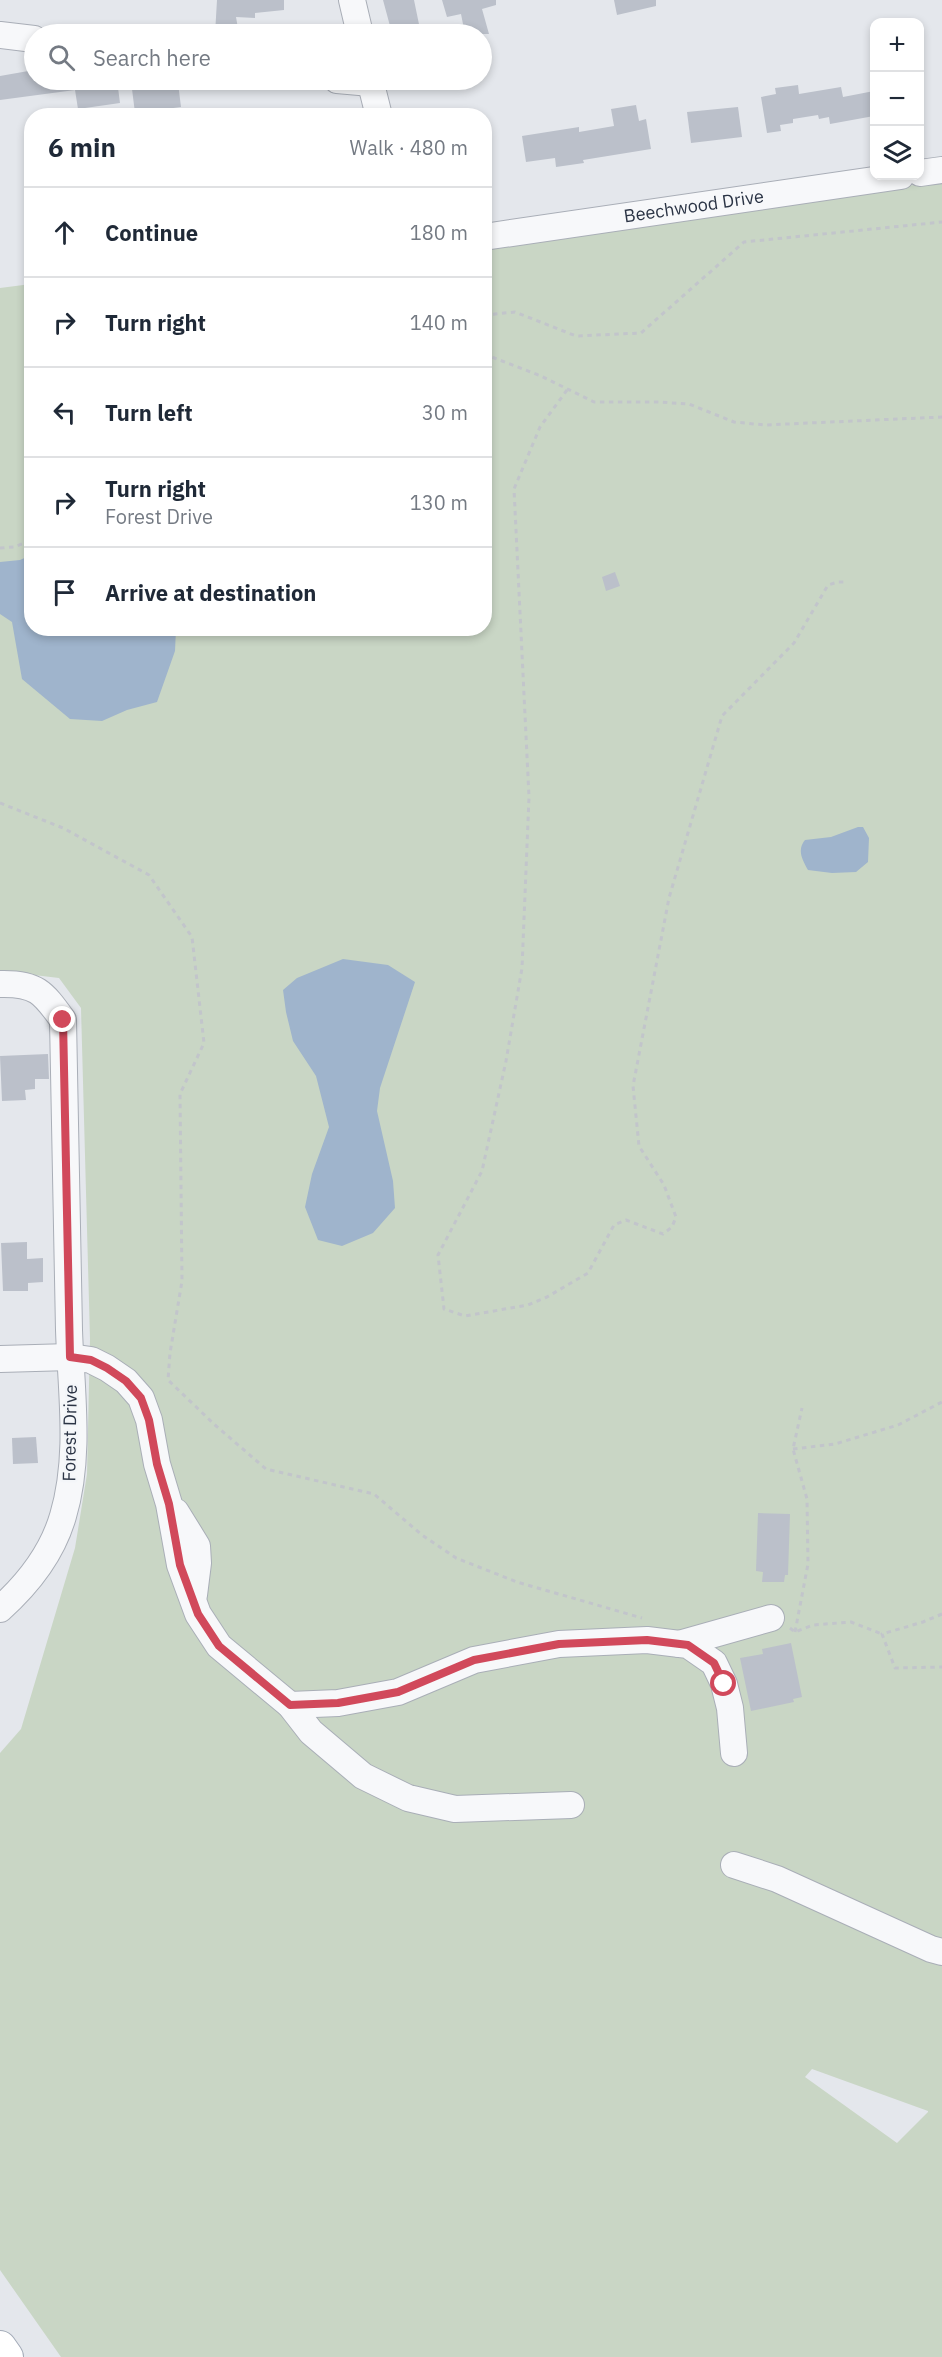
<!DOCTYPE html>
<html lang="en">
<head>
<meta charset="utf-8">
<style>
  :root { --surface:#fff; --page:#f6f6f7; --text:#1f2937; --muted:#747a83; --line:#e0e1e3 }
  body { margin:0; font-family:"IBM Plex Sans",sans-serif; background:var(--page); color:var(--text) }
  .controls { position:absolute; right:18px; top:18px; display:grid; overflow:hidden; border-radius:12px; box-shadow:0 3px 9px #0003 }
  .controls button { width:54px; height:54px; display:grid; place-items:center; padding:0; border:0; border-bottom:2px solid var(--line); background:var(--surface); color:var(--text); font:30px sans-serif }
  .stop { position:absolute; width:18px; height:18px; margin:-14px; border:4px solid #d1495b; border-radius:50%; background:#fff }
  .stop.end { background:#d1495b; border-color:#fff; box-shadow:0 2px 6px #0008 }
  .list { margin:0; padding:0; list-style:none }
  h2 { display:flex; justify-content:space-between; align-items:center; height:78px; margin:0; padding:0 24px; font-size:26px }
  h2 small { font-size:20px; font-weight:400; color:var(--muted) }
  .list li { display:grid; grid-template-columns:39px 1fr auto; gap:18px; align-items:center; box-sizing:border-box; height:90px; padding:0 24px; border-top:2px solid var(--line) }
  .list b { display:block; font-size:22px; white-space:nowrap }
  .list p { margin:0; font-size:20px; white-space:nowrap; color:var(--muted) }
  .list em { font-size:20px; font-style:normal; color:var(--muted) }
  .icon { flex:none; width:33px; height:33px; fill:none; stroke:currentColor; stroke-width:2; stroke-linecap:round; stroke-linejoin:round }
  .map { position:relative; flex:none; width:942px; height:2357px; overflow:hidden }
  .search { position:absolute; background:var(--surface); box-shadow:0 3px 9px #0003; left:24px; top:24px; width:468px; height:66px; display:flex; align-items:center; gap:15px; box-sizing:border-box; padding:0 21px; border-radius:33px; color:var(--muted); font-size:22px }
  .panel { position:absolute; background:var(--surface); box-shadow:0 3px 9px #0003; left:24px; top:108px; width:468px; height:528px; border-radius:24px }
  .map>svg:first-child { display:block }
  .green { fill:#c9d6c5; fill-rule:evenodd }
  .water { fill:#9fb4cc }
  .building { fill:#bbc0ca }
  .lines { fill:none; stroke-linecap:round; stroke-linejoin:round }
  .minor-casing { stroke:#a9aeb7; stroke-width:28 }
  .major-casing { stroke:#a3abb8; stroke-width:34 }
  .path { stroke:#c2c5cb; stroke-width:3; stroke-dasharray:4.5 4.5; stroke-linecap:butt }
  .minor { stroke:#f7f8fa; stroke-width:26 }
  .major { stroke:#fff; stroke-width:32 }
  .route { stroke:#d1495b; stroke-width:8 }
  .labels { text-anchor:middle; stroke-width:5; stroke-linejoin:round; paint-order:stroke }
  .street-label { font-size:18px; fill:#2b3445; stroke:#f4f6f9 }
</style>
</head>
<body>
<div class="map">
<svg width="942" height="2357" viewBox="0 0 942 2357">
  <rect width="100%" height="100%" fill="#e4e7ec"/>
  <path class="green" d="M942,181V2357H61L0,2270V1753L21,1729L75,1548L87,1474L90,1339L81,1008L59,978L0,971V288L31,284L32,628H484L485,246ZM812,2069L928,2111V2112L897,2143L805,2077Z"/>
  <g class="water">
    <path d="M31,555L32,628L176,629L175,651L157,702L127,710L102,721L70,719L22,679L12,622L0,614V562L20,560Z"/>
    <path d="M858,827H863L869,838L868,862L856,872L832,873L808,870C802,859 797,850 805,840L831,837Z"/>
    <path d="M343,959L388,965L415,982L380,1088L377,1111L393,1181L395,1208L373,1233L342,1246L318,1240L305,1207L312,1174L329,1127L316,1076L293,1041L286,1012L283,990L297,978Z"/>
  </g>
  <g class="building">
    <path d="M217,0H284V10L255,13V18L236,17L239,34H215Z"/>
    <path d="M383,0H414L421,34H402L399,24L390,26Z"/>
    <path d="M442,0H496V5L482,9L489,34H465L461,14L447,17Z"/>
    <path d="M614,0H656V6L617,15Z"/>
    <path d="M34,70V80H91V82L117,80L120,103L78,109L75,90L0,100V76Z"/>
    <path d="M178,83L181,107L135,113L132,89Z"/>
    <path d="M798,85L799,94L841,87L843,97L874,91V116L830,124L829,117L819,119L818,115L793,119V123L780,125L781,131L767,133L761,97L776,94L775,88Z"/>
    <path d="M636,105L639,121L646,119L651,149L583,160L584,163L556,167L555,158L526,162L522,136L579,127V132L614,126L611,109Z"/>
    <path d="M738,107L742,137L691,143L687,112Z"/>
    <path d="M615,572L620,586L606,591L602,577Z"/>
    <path d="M48,1054L49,1079H35V1089L25,1090L26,1100L2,1101L0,1056Z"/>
    <path d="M27,1242V1259L43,1258V1282L28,1283V1291H3L1,1243Z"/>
    <path d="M36,1437L38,1463L13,1464L12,1438Z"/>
    <path d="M758,1513L790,1514L788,1575H785L784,1582H762L763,1572L756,1571Z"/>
    <path d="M791,1643L802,1697L793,1699L794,1702L751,1711L740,1658L763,1654L762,1649Z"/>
  </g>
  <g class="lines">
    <defs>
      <g id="minor">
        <path d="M352,0L360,34"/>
        <path d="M0,35L34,39"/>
        <path d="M337,80L371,83"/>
        <path d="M370,80L379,116"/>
        <path d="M920,173L942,170"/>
        <path id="s1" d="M484,237L901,176"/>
        <path d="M0,984C36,983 43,992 63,1020C65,1123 67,1227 69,1330C71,1391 81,1456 63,1516C52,1554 29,1583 0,1609"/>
        <path d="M0,1359L70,1357L91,1360L107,1368L126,1381L141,1398L149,1420L157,1464L169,1504L180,1565L198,1614L219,1646L290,1705L311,1732L363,1776L408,1798L455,1809L571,1805"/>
        <path d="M176,1512L197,1546L198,1563L194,1595"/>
        <path d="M679,1644L771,1618"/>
        <path d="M290,1705L338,1703L398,1692L474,1660L559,1644L647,1640L688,1645L714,1663L724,1684L730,1708L734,1753"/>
        <path d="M734,1865L777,1879L931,1949L942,1952"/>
      </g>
      <path id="major" d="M0,2347L7,2357"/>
    </defs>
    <use href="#minor" class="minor-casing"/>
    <use href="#major" class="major-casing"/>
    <g class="path">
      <path d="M484,315L515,312L576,336L641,333L744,242L942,222"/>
      <path d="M484,354L541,376L594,402H658L689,404L734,422L765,425L942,417"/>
      <path d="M567,390L540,427L514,489L529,797L522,968L506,1061L482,1171L438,1255L444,1309L465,1316L528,1305L547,1297L588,1273L614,1225L626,1220L663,1234L672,1227L676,1217L664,1185L639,1146L633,1086L669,898L722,716L794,643L828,585L838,582H846"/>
      <path d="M0,548L14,547L32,540"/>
      <path d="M0,803L63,828L149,875L192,937L204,1043L180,1094L182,1281L170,1353L168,1380L215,1425L266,1469L374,1494L422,1535L456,1558L517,1582L642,1618"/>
      <path d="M793,1449L835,1444L898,1425L942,1402"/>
      <path d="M942,1614L923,1622L882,1634L895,1668L942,1667"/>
      <path d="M790,1628L795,1632L813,1625L851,1622L882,1634"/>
      <path d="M795,1632L808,1564L807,1499L793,1449L802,1408"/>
    </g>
    <use href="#minor" class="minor"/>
    <use href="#major" class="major"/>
  </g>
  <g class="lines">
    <path class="route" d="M63,1020L70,1357L91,1360L107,1368L126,1381L141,1398L149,1420L157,1464L169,1504L180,1565L198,1614L219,1646L290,1705L338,1703L398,1692L474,1660L559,1644L647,1640L688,1645L714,1663L724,1684"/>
  </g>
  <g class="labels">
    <g class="street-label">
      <text dy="6" stroke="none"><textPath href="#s1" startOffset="212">Beechwood Drive</textPath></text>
      <text transform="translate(70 1433) rotate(-89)" y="6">Forest Drive</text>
    </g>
  </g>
</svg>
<div class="controls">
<button>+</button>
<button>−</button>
<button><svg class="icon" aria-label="layers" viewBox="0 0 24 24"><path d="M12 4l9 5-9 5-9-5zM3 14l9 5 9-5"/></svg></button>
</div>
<div class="stop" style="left:724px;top:1684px"></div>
<div class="stop end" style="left:63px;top:1020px"></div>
<div class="search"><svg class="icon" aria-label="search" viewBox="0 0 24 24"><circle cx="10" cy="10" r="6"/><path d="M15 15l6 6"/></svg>Search here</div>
<section class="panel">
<h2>6 min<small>Walk · 480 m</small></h2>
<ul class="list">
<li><svg class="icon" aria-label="ahead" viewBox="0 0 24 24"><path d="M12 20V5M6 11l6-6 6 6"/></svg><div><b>Continue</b></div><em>180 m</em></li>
<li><svg class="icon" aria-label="right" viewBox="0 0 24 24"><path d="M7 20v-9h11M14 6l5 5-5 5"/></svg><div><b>Turn right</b></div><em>140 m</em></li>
<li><svg class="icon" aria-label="left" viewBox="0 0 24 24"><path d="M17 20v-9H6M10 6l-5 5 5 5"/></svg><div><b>Turn left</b></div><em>30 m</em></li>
<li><svg class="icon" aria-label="right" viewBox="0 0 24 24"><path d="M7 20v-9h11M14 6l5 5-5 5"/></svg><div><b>Turn right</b><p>Forest Drive</p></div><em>130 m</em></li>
<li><svg class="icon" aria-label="arrive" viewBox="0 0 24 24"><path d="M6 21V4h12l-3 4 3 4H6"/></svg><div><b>Arrive at destination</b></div></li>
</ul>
</section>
</div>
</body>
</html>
